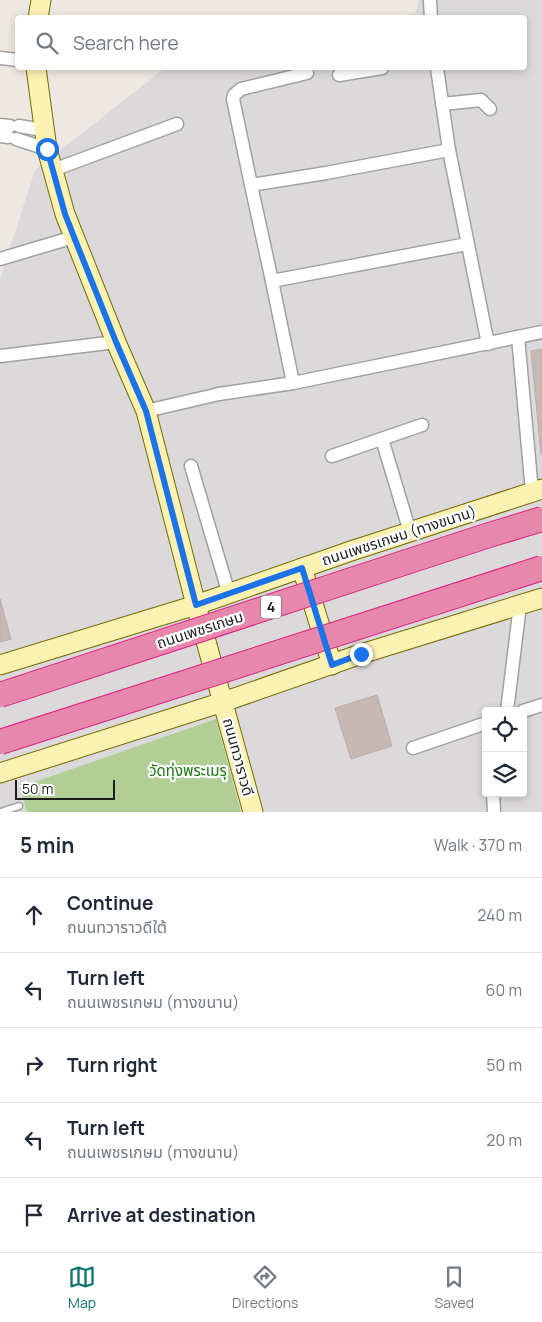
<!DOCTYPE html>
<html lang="en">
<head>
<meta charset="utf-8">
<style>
  :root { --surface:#fff; --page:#f2f2f3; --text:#1f2937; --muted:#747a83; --line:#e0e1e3; --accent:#0f766e }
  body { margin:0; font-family:Manrope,"Noto Sans Thai",sans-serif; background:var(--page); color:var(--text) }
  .controls { position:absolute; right:15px; bottom:15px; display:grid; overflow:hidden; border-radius:5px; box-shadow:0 2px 8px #0003 }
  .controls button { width:45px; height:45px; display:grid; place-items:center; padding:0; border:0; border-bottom:1px solid var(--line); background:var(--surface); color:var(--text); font:25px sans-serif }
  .scale { position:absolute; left:15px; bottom:12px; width:100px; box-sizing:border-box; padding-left:5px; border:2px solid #1d1d1d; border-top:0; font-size:14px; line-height:18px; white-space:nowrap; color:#1d1d1d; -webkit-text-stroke:4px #fff; paint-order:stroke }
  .stop { position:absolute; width:15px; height:15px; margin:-11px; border:4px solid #1a73e8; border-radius:50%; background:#fff }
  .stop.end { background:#1a73e8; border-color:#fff; box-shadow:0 1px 5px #0008 }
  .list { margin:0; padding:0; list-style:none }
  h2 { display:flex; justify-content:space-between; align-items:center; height:65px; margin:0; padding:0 20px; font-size:21px }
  h2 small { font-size:16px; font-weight:400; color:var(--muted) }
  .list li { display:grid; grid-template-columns:32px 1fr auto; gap:15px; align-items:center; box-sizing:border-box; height:75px; padding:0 20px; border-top:1px solid var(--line) }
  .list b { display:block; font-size:19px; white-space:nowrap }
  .list p { margin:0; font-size:16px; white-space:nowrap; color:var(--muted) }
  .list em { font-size:16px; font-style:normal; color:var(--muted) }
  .icon { flex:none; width:28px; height:28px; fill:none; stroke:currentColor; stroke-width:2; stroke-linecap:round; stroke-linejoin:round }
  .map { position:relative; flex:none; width:542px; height:812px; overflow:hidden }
  .search { position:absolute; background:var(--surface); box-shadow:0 2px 8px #0003; left:15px; right:15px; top:15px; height:55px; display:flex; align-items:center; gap:12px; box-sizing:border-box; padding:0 18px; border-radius:5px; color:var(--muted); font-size:19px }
  .sheet { height:440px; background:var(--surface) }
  nav { display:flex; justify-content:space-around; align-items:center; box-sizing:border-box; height:70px; border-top:1px solid var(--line); background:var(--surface); font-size:14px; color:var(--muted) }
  nav a { display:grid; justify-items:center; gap:2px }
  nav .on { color:var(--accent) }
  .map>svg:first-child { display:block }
  .residential { fill:#dbd9da; fill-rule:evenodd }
  .forest { fill:#b1cf95 }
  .building { fill:#c6b9b5; stroke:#c0aba4 }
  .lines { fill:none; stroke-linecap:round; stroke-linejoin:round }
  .lane-casing { stroke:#a1a1a1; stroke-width:9 }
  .street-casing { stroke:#a1a1a1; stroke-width:15 }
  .secondary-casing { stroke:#756b02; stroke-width:21 }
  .lane { stroke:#fff; stroke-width:6 }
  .street { stroke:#fff; stroke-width:12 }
  .secondary { stroke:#fbf1b3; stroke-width:19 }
  .highway-bridge-casing { stroke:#db2084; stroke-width:26; stroke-linecap:butt }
  .highway-bridge { stroke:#e887ac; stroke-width:24 }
  .route { stroke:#1a73e8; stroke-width:6 }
  .labels { text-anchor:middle; stroke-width:4.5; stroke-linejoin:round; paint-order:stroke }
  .shield { fill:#fff; stroke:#616161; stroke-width:1 }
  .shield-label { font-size:14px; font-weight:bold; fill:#1d1d1d }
  .street-label { font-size:15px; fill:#1d1d1d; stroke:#fff }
  .park-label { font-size:15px; fill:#157c09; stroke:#fff }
</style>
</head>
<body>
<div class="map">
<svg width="542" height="812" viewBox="0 0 542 812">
  <rect width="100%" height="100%" fill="#eee8e2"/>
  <path class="residential" d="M419,0H542V812H0V279L35,170L165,68H524V18L394,17L416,13ZM486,711H523V793H486Z"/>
  <path class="forest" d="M216,719L241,812H27L20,787Z"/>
  <g class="building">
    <path d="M542,349V454H541L531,351Z"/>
    <path d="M0,599L11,639L0,642Z"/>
    <path d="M377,695L392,746L351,759L335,708Z"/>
  </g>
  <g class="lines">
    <defs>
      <path id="lane" d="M1,812L19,806"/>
      <g id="street">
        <path d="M430,0L431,18"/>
        <path d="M0,58L18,60"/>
        <path d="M437,68L449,150L488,344"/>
        <path d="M339,75L382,68"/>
        <path d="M442,104L481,100L490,109"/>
        <path d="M0,125L10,126"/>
        <path d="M19,126L43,130"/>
        <path d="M0,136L8,137"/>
        <path d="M16,139L47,149"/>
        <path d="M449,150L326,173L251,185L272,281L467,244"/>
        <path d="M53,170L177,124"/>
        <path d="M251,185L233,99L234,95L241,89L307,73"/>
        <path d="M0,259L74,237"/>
        <path d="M272,281L293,383"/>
        <path d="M518,337L532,492"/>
        <path d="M0,356L116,342"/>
        <path d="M146,411L219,394L293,383L542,332"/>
        <path d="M382,439L410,532"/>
        <path d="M332,456L422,425"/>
        <path d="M191,466L229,594"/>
        <path d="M507,711L520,605"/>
        <path d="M523,711L542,705"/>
        <path d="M413,748L486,723"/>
        <path d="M493,793L494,812"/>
      </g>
      <g id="secondary">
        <path d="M38,18L41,0"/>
        <path d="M36,68L47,149L65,214L116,342L146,411L196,605L253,812"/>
        <path d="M302,568L332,665"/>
        <path d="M0,665L196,605L351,551L542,489"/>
        <path d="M0,773L223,702L361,654L542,598"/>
      </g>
    </defs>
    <use href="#lane" class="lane-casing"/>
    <use href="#street" class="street-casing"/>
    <use href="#secondary" class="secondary-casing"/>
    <use href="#lane" class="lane"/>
    <use href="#street" class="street"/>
    <use href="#secondary" class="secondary"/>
    <defs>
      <g id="highway-bridge">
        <path d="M0,695L486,536L542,519"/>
        <path d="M0,742L542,568"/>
      </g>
    </defs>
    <use href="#highway-bridge" class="highway-bridge-casing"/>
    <use href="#highway-bridge" class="highway-bridge"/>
  </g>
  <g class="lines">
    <path class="route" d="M47,149L65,214L74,237L116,342L146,411L196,605L302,568L332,665L361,654"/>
  </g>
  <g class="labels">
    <rect class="shield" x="261" y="595.5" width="20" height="23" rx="4"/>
    <g class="shield-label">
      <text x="271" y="612">4</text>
    </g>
    <g class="street-label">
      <text transform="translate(399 536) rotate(-18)" y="5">ถนนเพชรเกษม (ทางขนาน)</text>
      <text transform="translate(200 630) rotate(-18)" y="5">ถนนเพชรเกษม</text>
      <text transform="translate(238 757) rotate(75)" y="5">ถนนทวาราวดี</text>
    </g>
    <g class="park-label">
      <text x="188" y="776">วัดทุ่งพระเมรุ</text>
    </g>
  </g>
</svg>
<div class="controls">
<button><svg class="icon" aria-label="locate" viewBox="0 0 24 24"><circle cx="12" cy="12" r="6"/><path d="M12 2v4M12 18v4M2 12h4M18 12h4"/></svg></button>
<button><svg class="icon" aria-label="layers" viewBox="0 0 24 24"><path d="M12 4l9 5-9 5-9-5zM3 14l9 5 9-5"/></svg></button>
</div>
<div class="scale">50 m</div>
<div class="stop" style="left:47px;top:149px"></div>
<div class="stop end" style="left:361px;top:654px"></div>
<div class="search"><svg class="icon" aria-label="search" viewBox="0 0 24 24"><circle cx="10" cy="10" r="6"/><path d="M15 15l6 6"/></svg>Search here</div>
</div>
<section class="sheet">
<h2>5 min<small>Walk · 370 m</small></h2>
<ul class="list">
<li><svg class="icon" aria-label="ahead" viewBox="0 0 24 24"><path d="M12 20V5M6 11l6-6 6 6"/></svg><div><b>Continue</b><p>ถนนทวาราวดีใต้</p></div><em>240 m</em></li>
<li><svg class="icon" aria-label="left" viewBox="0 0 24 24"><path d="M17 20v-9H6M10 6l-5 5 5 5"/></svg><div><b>Turn left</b><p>ถนนเพชรเกษม (ทางขนาน)</p></div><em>60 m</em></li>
<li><svg class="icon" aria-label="right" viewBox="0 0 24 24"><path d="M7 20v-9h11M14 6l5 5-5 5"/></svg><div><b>Turn right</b></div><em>50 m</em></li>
<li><svg class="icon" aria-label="left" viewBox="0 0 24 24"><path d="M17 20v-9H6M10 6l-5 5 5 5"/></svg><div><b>Turn left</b><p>ถนนเพชรเกษม (ทางขนาน)</p></div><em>20 m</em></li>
<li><svg class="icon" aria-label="arrive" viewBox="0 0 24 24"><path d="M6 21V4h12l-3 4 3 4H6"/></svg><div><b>Arrive at destination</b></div></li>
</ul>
</section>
<nav>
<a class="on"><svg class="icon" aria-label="map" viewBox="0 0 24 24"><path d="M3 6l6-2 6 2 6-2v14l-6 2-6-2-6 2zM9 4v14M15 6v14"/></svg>Map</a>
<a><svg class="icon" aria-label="directions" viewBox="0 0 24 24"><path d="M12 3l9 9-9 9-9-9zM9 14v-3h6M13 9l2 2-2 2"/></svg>Directions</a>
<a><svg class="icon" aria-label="saved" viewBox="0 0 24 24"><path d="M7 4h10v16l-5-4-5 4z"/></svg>Saved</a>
</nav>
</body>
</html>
